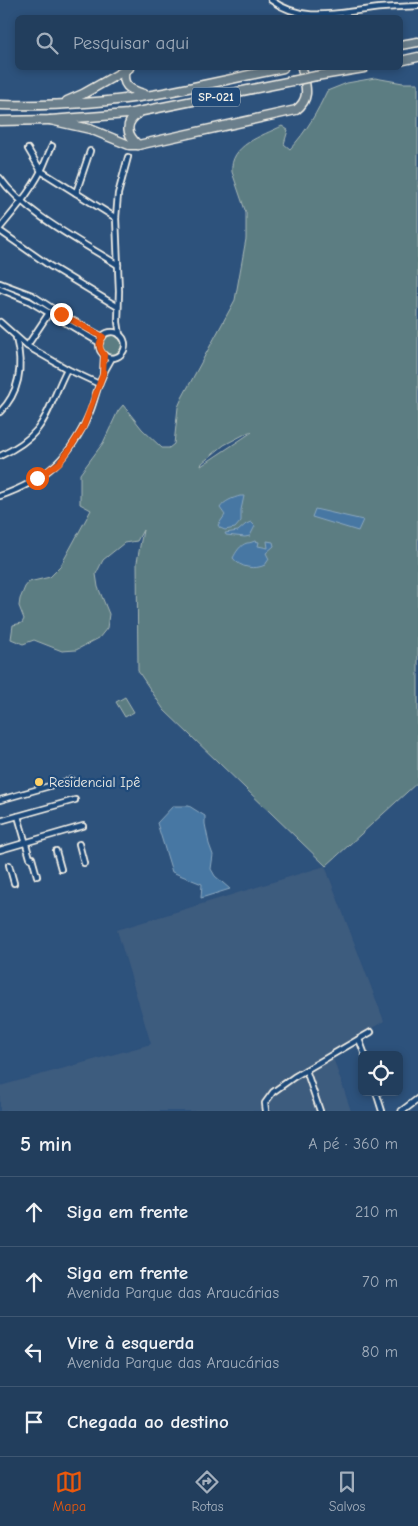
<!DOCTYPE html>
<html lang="pt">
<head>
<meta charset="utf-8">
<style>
  :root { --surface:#223e5d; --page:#2a4563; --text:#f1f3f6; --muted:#a2aebc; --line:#3f5772; --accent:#ea580c }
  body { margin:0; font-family:"Comic Neue",sans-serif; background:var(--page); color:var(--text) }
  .controls { position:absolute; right:15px; bottom:15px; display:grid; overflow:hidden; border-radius:8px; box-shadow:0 2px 8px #0003 }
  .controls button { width:45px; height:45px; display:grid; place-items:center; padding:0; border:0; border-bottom:1px solid var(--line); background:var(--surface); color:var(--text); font:25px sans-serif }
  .stop { position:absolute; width:15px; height:15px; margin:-11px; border:4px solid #ea580c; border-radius:50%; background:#fff }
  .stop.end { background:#ea580c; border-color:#fff; box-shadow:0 1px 5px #0008 }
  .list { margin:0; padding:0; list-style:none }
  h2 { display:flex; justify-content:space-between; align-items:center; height:65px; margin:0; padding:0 20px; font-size:21px }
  h2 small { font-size:16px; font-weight:400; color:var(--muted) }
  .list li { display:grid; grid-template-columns:32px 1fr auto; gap:15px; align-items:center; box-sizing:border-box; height:70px; padding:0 20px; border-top:1px solid var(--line) }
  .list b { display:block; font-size:19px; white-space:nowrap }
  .list p { margin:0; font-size:16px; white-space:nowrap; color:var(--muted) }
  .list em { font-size:16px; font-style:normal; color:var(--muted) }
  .icon { flex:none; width:28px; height:28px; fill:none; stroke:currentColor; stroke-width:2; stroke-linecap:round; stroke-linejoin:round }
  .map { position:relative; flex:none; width:418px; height:1111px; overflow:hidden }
  .search { position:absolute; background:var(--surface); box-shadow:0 2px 8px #0003; left:15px; right:15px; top:15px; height:55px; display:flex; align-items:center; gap:12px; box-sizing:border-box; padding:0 18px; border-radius:8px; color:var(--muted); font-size:19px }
  .sheet { height:345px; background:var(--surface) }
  nav { display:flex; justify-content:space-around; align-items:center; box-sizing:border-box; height:70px; border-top:1px solid var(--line); background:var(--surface); font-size:14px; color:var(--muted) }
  nav a { display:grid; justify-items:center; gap:2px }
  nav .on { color:var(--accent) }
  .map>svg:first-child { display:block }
  .built { fill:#3e5b7e }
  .green { fill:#5b7d82; stroke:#a8b7b5; fill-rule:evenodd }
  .water { fill:#4677a3; stroke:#8ca8bf }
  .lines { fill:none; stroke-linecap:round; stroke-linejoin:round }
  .street-casing { stroke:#f4f1e8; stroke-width:8 }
  .secondary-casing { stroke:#f4f1e8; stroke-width:9 }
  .highway-casing { stroke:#f4f1e8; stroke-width:11 }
  .street { stroke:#1f4a7a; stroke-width:4.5 }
  .secondary { stroke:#1f4a7a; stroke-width:5.5 }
  .highway { stroke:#6b7e8b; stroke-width:8 }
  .highway-bridge-casing { stroke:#f4f1e8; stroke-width:11; stroke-linecap:butt }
  .highway-bridge { stroke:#6b7e8b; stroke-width:8 }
  .route { stroke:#ea580c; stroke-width:6 }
  .poi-dot { fill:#ffd166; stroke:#1f4a7a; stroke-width:2 }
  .labels { text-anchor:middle; stroke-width:4.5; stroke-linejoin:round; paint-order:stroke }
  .shield { fill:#1f4a7a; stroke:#b4bfc7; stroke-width:1 }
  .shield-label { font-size:12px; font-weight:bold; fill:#f4f1e8 }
  .poi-label { font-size:14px; fill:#f4f1e8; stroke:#1f4a7a; text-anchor:start }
</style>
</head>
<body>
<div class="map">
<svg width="418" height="1111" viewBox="0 0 418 1111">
  <rect width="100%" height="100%" fill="#2d527c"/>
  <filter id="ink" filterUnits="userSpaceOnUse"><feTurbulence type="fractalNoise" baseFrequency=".02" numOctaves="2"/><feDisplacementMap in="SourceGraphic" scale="10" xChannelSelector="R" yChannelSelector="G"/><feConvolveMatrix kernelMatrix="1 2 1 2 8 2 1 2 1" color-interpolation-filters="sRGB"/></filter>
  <g filter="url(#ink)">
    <path class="built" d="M325,866L384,1021L331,1052L351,1111H0V1086L151,1044L117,930Z"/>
    <g class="green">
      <path d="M375,78L403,83H418V782L326,866L164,710L138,671L137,562L143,530L137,541L124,543L103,560L96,574L98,587L109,614L107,628L99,638L76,650L62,651L34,640L23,644L11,639L13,625L22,623L24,619L19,606L20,599L25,587L29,582L50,577L60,567L91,510L80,504V474L103,443L118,411L123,405L142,429L162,448H169L174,444L178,407L182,398L235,300L246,239V213L232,172C229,145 262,136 282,126L288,130L284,144L290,149C307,131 317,112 327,91L347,83ZM249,432H252L201,466L202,463L224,445Z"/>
      <circle cx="112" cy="345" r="10"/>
      <path d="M125,697L134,712L125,717L116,702Z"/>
    </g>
    <g class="water">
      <path d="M240,496H244L241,510V521L235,528L225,530L220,528L218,525L225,515L220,508C224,501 233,498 240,496Z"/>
      <path d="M315,509L363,520L358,531L312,517Z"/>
      <path d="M251,522L255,526L250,536L245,537L226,535L225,533L238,531L246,524Z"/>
      <path d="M255,541L259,542L258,546L268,548L267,541L273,542L274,546L266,553L269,559L265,565C255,570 240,568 233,558C236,552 240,545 247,543C250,543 252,542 255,541Z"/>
      <path d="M173,806H189L205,816V824L209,844L213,855L211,869L215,876L230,889L201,898L202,884L172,872L157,823Z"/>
    </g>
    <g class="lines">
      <defs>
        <g id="street">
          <path d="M271,0C302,23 336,13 372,9C387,7 402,7 418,6"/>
          <path d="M28,149L41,171L116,218"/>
          <path d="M0,178C26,214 80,241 118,265"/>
          <path d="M76,193L90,151"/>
          <path d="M0,228C15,210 30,192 41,171C45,163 48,154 52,146"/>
          <path d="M0,231L50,266L118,307"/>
          <path d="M0,283L32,295L61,314L103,337"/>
          <path d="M0,289L29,301L100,343"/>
          <path d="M0,322L27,346L67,369L99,384"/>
          <circle cx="112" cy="345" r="13"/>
          <path d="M120,335L118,322L119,291L116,218L118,194L128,157"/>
          <path d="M27,346L49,313"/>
          <path d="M103,373L104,355"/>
          <path d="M0,412C21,391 23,365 16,338"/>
          <path d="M0,456C49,433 45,412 67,369"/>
          <path d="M0,496C46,480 71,457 90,412C94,402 96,392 100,382C103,374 107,366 112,358"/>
          <path d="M0,800L71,780"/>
          <path d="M18,816L30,858"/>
          <path d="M0,821L75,800"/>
          <path d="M79,844L84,863"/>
          <path d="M0,850L83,826"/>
          <path d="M56,851L61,869"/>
          <path d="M32,858L37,876"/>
          <path d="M9,865L14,883"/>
          <path d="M359,1039L365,1055"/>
          <path d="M306,1070L320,1111"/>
          <path d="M376,1092L382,1111"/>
          <path d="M266,1111L265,1103L273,1092L294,1077L371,1032"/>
        </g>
        <path id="secondary" d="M402,1111L418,1099"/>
        <g id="highway">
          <path d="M400,45L418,42"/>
          <path d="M400,61L418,57"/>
          <path d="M125,69C121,85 129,90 144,94"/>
          <path d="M316,76L364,68"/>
          <path d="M67,101L83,94L129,68"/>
          <path d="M0,105C48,106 105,103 152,95C196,87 239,77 283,68"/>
          <path d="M50,120L90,129L129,145H138L296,110C312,98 305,84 302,68"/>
          <path d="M0,121L50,120L128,114L292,81"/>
          <path d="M138,145C126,134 124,123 139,113"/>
        </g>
      </defs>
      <use href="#street" class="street-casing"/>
      <use href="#secondary" class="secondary-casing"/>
      <use href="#highway" class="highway-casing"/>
      <use href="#street" class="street"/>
      <use href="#secondary" class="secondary"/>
      <use href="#highway" class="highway"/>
      <defs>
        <path id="highway-bridge" d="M292,81L316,76"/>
      </defs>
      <use href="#highway-bridge" class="highway-bridge-casing"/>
      <use href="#highway-bridge" class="highway-bridge"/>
    </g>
  </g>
  <g class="lines" filter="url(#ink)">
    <path class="route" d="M37,478L59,463L67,453L83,428L103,374L104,355C99,349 98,343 103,337L61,314"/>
  </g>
  <circle class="poi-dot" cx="39" cy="782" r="5"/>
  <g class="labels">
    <rect class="shield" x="192" y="87.5" width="48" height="19" rx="4"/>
    <g class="shield-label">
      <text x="216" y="101">SP-021</text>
    </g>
    <g class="poi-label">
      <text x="49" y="787">Residencial Ipê</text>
    </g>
  </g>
</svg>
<div class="controls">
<button><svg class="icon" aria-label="locate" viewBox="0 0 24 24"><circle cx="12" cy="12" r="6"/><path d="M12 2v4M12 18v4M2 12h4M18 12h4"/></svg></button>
</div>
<div class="stop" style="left:37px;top:478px"></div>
<div class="stop end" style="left:61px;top:314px"></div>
<div class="search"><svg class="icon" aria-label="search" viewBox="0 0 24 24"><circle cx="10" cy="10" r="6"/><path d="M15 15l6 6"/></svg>Pesquisar aqui</div>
</div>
<section class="sheet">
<h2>5 min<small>A pé · 360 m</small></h2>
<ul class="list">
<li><svg class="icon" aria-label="ahead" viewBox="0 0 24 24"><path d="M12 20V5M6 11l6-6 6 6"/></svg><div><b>Siga em frente</b></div><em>210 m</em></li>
<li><svg class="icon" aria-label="ahead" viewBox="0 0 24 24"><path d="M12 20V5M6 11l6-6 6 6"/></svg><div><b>Siga em frente</b><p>Avenida Parque das Araucárias</p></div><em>70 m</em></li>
<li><svg class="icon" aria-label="left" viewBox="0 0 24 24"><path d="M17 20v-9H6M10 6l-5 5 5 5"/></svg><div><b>Vire à esquerda</b><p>Avenida Parque das Araucárias</p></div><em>80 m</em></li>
<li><svg class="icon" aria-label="arrive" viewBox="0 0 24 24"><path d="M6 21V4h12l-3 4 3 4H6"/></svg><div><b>Chegada ao destino</b></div></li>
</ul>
</section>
<nav>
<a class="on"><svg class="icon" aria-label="map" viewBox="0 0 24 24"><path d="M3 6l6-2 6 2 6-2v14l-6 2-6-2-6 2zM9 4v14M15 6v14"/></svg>Mapa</a>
<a><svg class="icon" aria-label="directions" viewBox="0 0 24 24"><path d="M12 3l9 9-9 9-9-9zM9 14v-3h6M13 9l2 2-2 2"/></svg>Rotas</a>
<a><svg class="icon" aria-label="saved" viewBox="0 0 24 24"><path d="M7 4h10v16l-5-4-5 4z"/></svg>Salvos</a>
</nav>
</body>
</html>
